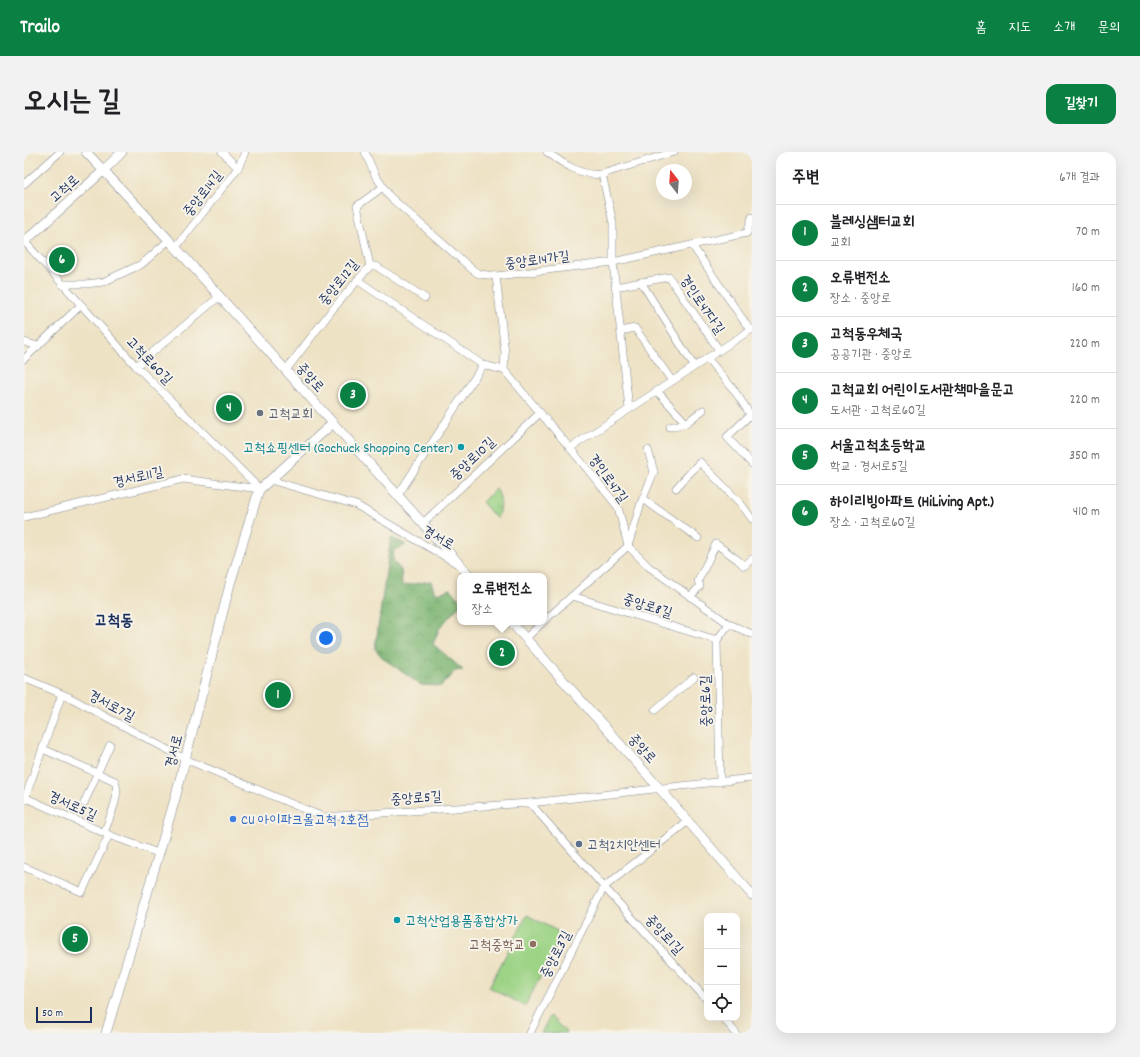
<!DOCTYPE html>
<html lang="ko">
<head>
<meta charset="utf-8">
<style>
  :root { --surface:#fff; --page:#f2f2f2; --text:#202124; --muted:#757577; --line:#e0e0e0; --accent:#0b8043 }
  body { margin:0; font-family:Dekko,"Poor Story",sans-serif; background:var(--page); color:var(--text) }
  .controls { position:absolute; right:12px; bottom:12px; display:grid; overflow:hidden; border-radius:8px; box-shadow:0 4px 16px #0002 }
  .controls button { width:36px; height:36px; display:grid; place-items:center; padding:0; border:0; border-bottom:1px solid var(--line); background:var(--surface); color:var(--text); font:20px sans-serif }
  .compass { position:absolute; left:632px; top:12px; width:36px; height:36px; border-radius:50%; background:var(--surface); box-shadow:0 4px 16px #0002; rotate:343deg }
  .scale { position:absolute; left:12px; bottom:10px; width:56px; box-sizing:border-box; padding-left:4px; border:2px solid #1b2f5e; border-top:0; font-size:11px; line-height:14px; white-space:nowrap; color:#1b2f5e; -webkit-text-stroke:3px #f7f3e8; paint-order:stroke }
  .you { position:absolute; left:302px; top:486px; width:14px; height:14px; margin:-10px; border:3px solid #fff; border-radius:50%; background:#1a73e8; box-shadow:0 0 0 6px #1a73e833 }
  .badge { display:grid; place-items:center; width:26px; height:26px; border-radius:50%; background:var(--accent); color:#fff; font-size:13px; font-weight:700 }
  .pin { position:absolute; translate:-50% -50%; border:2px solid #fff; box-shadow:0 1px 4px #0006 }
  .popup { position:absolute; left:433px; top:421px; width:90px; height:52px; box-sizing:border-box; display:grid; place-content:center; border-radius:8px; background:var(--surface); filter:drop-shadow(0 1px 3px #0005); font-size:13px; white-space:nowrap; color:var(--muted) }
  .popup b { font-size:15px; color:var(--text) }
  .popup::after { content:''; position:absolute; left:50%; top:100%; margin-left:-8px; border:8px solid transparent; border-top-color:var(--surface) }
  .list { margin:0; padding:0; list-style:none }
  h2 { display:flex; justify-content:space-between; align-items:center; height:52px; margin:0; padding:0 16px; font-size:17px }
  h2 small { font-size:13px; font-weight:400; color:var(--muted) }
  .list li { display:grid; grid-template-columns:26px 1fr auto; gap:12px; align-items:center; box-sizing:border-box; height:56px; padding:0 16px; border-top:1px solid var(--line) }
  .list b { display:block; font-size:15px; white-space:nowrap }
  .list p { margin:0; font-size:13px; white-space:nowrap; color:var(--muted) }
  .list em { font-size:13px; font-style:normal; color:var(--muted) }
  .icon { flex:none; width:22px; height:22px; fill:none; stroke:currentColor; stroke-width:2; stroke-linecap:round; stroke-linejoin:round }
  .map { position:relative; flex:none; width:728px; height:881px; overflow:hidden; border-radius:12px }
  header { display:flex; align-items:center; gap:24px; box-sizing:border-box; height:56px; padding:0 20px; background:var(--accent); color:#fff }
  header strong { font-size:19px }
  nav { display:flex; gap:22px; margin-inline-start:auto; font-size:14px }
  .intro { display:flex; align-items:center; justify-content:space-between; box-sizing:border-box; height:96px; padding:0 24px }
  h1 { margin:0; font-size:28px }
  .button { padding:10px 18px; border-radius:12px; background:var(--accent); color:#fff; font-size:14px; font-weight:700 }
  main { display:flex; gap:24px; padding:0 24px }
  aside { flex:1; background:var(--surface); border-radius:12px; box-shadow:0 4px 16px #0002 }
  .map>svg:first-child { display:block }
  .grass { fill:url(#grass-tufts); stroke:#5c8172 }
  .forest { fill:url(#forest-crowns); stroke:#4c7268 }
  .garden { fill:#9cd385; stroke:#5c8172 }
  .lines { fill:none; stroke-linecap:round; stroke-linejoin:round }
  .minor-casing { stroke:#848891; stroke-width:8 }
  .major-casing { stroke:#848891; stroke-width:10 }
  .minor { stroke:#fff; stroke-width:7 }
  .major { stroke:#fff; stroke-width:9 }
  .worship-dot { fill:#6b7280; stroke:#f7f3e8; stroke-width:1.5 }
  .culture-dot { fill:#0f9aa8; stroke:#f7f3e8; stroke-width:1.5 }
  .shop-dot { fill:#3f7fe0; stroke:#f7f3e8; stroke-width:1.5 }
  .service-dot { fill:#5c6f8a; stroke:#f7f3e8; stroke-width:1.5 }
  .education-dot { fill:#8d6e63; stroke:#f7f3e8; stroke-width:1.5 }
  .labels { text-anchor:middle; stroke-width:4; stroke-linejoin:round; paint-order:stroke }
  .street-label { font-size:14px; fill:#1b2f5e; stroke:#f7f3e8 }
  .worship-label { font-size:14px; fill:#5b616d; stroke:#f7f3e8; text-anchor:start }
  .culture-label { font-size:14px; fill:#0d838f; stroke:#f7f3e8; text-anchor:end }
  .shop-label { font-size:14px; fill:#366cbe; stroke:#f7f3e8; text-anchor:start }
  .service-label { font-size:14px; fill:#4e5e75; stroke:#f7f3e8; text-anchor:start }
  .education-label { font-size:14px; fill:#785e54; stroke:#f7f3e8; text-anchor:end }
  .quarter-label { font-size:16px; font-weight:bold; fill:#1b2f5e; stroke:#f7f3e8 }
</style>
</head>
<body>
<header>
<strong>Trailo</strong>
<nav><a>홈</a><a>지도</a><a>소개</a><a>문의</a></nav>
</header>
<div class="intro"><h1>오시는 길</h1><a class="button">길찾기</a></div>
<main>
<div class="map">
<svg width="728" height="881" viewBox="0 0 728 881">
  <defs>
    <pattern id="grass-tufts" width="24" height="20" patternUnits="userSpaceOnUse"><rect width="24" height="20" fill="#9cd385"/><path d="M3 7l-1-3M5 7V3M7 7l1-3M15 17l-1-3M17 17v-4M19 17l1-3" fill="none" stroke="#86b575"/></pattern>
    <pattern id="forest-crowns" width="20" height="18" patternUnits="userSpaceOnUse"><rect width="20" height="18" fill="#7db572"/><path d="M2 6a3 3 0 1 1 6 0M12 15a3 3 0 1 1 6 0" fill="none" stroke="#669461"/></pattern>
  </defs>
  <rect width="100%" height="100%" fill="#f7f3e8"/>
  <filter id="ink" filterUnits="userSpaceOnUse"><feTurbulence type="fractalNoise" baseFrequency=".025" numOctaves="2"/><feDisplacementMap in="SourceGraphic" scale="8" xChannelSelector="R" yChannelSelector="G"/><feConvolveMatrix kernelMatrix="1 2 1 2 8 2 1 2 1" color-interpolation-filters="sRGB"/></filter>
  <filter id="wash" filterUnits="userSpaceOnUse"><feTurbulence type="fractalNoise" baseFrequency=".012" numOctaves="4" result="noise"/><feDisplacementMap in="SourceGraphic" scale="16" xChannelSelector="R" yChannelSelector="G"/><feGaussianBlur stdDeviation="0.9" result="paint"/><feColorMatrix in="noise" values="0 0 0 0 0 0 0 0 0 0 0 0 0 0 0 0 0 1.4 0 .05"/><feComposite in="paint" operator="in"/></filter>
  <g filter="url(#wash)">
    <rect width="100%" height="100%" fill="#eee2c4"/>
    <g class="grass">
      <path d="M472,337C479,346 476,356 473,367L458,350Z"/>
      <path d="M526,864L542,880L541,881H517Z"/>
    </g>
    <path class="forest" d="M367,385L382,393L370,398L369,409L377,418L378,434L407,429L411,442L427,437L436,448V453L416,475L409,492L439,518L431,519L417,534L397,533L360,507L351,497Z"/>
    <path class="garden" d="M503,763L539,782L501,854L465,835Z"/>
  </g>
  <g filter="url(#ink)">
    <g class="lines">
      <defs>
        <g id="minor">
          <path d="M198,0L214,16"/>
          <path d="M341,0L351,23L366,45L449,118L455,122L472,124L589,110L723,81L728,65"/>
          <path d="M523,0C538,11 558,25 578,22L650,0"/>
          <path d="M578,22L589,71V110L605,257"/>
          <path d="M0,32L36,0"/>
          <path d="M0,89L112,214L236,337L235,338"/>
          <path d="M668,93L726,178H728"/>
          <path d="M152,95L214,16L221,0"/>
          <path d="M346,114H352L401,146"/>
          <path d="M472,124L481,201L480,218"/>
          <path d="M333,128L459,213L480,218L546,296L594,355L604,394L625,415L705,472L728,482"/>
          <path d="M617,130L670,214"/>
          <path d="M38,132H62L79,130L118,112L145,88"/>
          <path d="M591,135L645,125L695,198"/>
          <path d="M597,179L611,176L648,229"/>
          <path d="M0,190L14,194"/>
          <path d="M683,206L710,238L728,265"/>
          <path d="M0,207L57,153"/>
          <path d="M112,214L196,144"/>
          <path d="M262,218L308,158L346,114L333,54L359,35"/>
          <path d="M633,239L662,271"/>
          <path d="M726,263L703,285L728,312"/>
          <path d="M646,275L662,271L679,258"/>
          <path d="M546,296L728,177"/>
          <path d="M246,328L332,353L432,411"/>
          <path d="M652,336L676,310L717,352L728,367"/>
          <path d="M374,343L459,213"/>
          <path d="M619,347L674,386"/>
          <path d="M0,365L159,327L236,337"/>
          <path d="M399,371L516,261"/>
          <path d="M548,444L693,488"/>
          <path d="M666,445L676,434L674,429L692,392L714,408L720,414L728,407"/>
          <path d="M520,469L604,394L617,351L630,320L624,298"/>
          <path d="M502,486L519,470"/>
          <path d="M0,526L45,545L161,607L299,665L506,651L728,626"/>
          <path d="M631,558L670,525"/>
          <path d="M19,597L91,629C97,645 85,666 80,681"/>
          <path d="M696,630L693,488L705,472"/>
          <path d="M2,646L85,683L134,701"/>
          <path d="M0,649L38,542"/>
          <path d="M60,651L86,593"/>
          <path d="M506,651L580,735L683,848"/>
          <path d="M0,715L58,740L85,683"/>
          <path d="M699,866L712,881"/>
          <path d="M506,881L580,735L664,669"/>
        </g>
        <g id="major">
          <path d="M62,0L145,88L446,424"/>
          <path d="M0,90L79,19L98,0"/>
          <path d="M487,470L636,637L728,743"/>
          <path d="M82,881L151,647L206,432L235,338L309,271"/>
        </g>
      </defs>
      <use href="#minor" class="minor-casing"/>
      <use href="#major" class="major-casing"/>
      <use href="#minor" class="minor"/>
      <use href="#major" class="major"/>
    </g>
  </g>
  <circle class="worship-dot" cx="236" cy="261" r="4"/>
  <g class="culture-dot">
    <circle cx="437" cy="295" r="4"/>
    <circle cx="373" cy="768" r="4"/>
  </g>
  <circle class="shop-dot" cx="209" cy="667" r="4"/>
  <circle class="service-dot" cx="555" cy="692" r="4"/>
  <circle class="education-dot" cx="509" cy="792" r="4"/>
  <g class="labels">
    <g class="street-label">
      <text transform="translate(40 36) rotate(-42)" y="5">고척로</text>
      <text transform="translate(178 41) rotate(-52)" y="5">중앙로14길</text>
      <text transform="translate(513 107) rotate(-7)" y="5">중앙로14가길</text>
      <text transform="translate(314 130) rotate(-51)" y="5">중앙로12길</text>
      <text transform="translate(679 152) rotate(56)" y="5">경인로47다길</text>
      <text transform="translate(126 208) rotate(46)" y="5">고척로60길</text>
      <text transform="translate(287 225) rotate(48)" y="5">중앙로</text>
      <text transform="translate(448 306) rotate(-43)" y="5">중앙로10길</text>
      <text transform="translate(114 324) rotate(-13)" y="5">경서로11길</text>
      <text transform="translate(585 326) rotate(54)" y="5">경인로47길</text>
      <text transform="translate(415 385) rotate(30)" y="5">경서로</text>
      <text transform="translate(624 453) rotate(17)" y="5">중앙로8길</text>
      <text transform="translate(681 549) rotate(-91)" y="5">중앙로6길</text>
      <text transform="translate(88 553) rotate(28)" y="5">경서로7길</text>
      <text transform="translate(619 596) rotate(48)" y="5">중앙로</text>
      <text transform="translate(149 599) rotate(-76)" y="5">경서로</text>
      <text transform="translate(392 645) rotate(-4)" y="5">중앙로5길</text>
      <text transform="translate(49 653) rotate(24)" y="5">경서로5길</text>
      <text transform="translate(641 782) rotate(47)" y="5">중앙로1길</text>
      <text transform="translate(531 802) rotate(-63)" y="5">중앙로3길</text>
    </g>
    <g class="worship-label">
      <text x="244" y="266">고척교회</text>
    </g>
    <g class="culture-label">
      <text x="429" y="300">고척쇼핑센터 (Gochuck Shopping Center)</text>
      <text x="381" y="773" text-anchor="start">고척산업용품종합상가</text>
    </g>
    <g class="shop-label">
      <text x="217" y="672">CU 아이파크몰고척 2호점</text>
    </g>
    <g class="service-label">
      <text x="563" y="697">고척2치안센터</text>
    </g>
    <g class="education-label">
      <text x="501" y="797">고척중학교</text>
    </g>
    <g class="quarter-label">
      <text x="90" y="473">고척동</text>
    </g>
  </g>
</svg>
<div class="controls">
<button>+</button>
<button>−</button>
<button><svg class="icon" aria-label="locate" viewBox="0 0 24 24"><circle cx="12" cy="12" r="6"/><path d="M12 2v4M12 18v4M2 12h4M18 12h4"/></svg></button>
</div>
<svg class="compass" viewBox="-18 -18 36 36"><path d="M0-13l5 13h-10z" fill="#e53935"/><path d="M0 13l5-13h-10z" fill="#757577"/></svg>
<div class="scale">50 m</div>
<div class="you"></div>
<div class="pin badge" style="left:254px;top:543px">1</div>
<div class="pin badge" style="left:478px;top:501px">2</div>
<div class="popup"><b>오류변전소</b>장소</div>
<div class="pin badge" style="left:329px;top:243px">3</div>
<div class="pin badge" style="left:205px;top:256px">4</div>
<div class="pin badge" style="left:51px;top:787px">5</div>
<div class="pin badge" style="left:38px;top:108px">6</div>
</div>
<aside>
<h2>주변<small>6개 결과</small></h2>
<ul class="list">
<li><span class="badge">1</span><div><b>블레싱샘터교회</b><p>교회</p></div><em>70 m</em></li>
<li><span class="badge">2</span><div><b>오류변전소</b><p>장소 · 중앙로</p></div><em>160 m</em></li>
<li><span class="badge">3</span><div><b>고척동우체국</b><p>공공기관 · 중앙로</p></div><em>220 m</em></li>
<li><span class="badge">4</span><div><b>고척교회 어린이도서관책마을문고</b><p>도서관 · 고척로60길</p></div><em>220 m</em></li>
<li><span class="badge">5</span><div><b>서울고척초등학교</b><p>학교 · 경서로5길</p></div><em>350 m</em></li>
<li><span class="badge">6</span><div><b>하이리빙아파트 (HiLiving Apt.)</b><p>장소 · 고척로60길</p></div><em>410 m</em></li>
</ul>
</aside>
</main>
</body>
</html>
